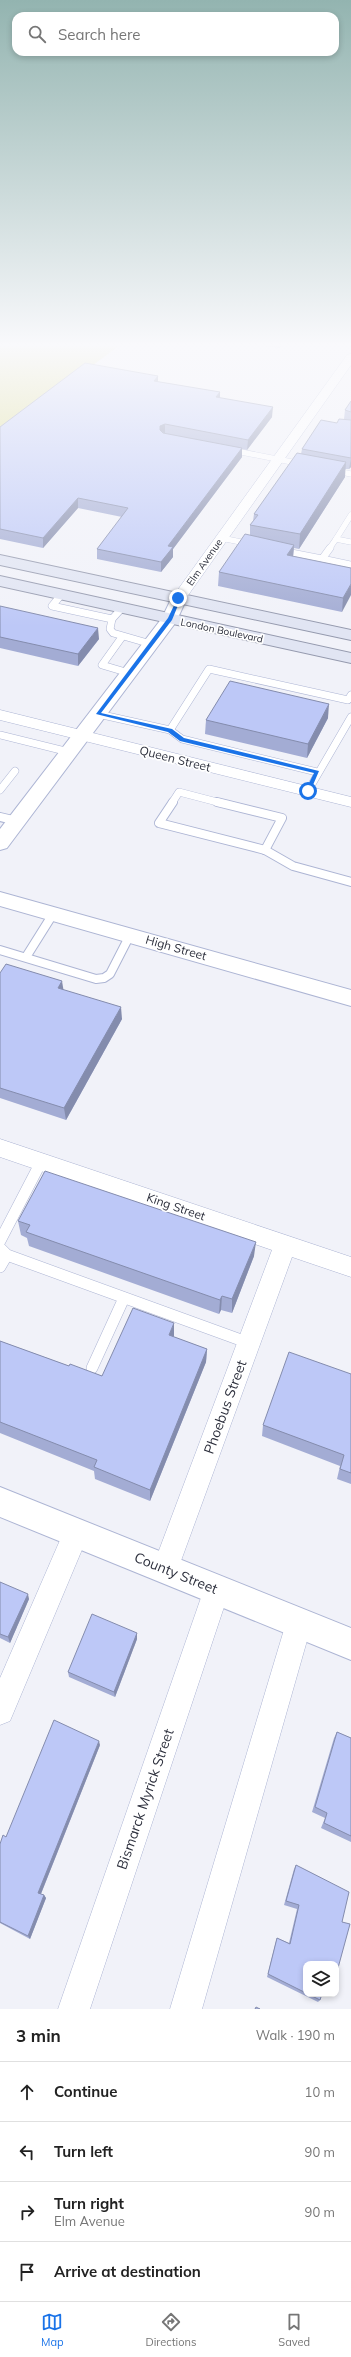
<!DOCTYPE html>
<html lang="en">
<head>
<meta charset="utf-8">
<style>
  :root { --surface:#fff; --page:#f6f6f6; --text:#222; --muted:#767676; --line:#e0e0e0; --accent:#1a73e8 }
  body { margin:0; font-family:Mulish,sans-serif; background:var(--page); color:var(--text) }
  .controls { position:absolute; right:12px; bottom:12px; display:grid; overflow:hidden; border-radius:8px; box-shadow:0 2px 6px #0003 }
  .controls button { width:36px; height:36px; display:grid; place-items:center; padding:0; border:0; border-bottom:1px solid var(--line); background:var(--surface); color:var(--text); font:20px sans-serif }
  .stop { position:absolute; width:12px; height:12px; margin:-9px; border:3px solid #1a73e8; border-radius:50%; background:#fff }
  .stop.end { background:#1a73e8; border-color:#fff; box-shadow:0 1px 4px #0008 }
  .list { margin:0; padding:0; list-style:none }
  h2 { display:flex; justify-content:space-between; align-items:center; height:52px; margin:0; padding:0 16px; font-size:17px }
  h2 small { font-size:13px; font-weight:400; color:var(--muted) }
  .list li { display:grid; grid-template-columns:26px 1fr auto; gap:12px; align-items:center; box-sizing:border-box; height:60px; padding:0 16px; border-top:1px solid var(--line) }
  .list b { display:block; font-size:15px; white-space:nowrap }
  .list p { margin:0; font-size:13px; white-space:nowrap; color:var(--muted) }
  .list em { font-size:13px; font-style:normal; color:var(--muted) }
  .icon { flex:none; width:22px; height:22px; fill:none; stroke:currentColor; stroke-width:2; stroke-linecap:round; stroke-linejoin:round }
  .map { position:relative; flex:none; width:351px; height:2009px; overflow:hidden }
  .search { position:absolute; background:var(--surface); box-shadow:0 2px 6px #0003; left:12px; right:12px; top:12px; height:44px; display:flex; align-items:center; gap:10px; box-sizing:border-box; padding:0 14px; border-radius:12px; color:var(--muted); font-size:15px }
  .sheet { height:292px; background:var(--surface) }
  nav { display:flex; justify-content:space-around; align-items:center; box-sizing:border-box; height:56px; border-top:1px solid var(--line); background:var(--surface); font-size:11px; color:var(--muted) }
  nav a { display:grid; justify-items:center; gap:2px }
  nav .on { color:var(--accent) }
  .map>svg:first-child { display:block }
  .green { fill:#dcdc8d }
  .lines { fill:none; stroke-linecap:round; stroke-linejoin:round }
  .service-far3-casing { stroke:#adb5d4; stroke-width:6 }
  .service-far2-casing { stroke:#adb5d4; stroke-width:8 }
  .service-far1-casing { stroke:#adb5d4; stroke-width:10 }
  .service-casing { stroke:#adb5d4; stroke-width:12 }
  .minor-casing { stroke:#adb5d4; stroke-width:1 }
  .tertiary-casing { stroke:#adb5d4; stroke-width:2 }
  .secondary-casing { stroke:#adb5d4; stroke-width:2 }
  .primary-casing { stroke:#959aae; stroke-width:2 }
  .service-far3 { stroke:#fff; stroke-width:5.5 }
  .service-far2 { stroke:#fff; stroke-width:7 }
  .service-far1 { stroke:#fff; stroke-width:8 }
  .service { stroke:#fff; stroke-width:11 }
  .minor { fill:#fff; fill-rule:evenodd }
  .tertiary { fill:#fff; fill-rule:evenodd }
  .secondary { fill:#fff; fill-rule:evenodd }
  .primary { fill:#e1e5f3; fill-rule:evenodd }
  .wall { fill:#a3acd4 }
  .shaded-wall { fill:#848cad }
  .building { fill:#bdc8f7; stroke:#848cad }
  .route { fill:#1a73e8 }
  .labels { text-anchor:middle; stroke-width:3.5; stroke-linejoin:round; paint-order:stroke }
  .far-street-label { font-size:10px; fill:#2c2f3c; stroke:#fff }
  .street-label { font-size:12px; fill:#2c2f3c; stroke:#fff }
  .near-street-label { font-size:14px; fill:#2c2f3c; stroke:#fff }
</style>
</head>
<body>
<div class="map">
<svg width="351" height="2009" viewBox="0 0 351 2009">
  <rect width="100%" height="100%" fill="#f1f2f9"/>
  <path class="green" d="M0,346H119L0,433Z"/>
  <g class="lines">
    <defs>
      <g id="service-far3">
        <path d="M231,450L302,464"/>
        <path d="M333,470L351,474"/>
        <path d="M351,515L336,539L351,542"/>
        <path d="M221,538L251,544"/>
        <path d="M329,549L336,539"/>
      </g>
      <g id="service-far2">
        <path d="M281,551L322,559L330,548"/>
        <path d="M322,559L351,565"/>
        <path d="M61,595L52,606L112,619L122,608"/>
        <path d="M112,619L110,629L113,633L151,644"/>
        <path d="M122,637L102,665L129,673"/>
        <path d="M98,714L170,730L209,669L348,700L351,695"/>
        <path d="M170,730L182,739L317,772"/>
        <path d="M0,735L69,752"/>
        <path d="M0,790L15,771"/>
        <path d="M308,791L351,717"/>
        <path d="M172,803L179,792L221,803"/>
      </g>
      <g id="service-far1">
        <path d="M173,802L159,823L265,850"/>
        <path d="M217,802L282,818L265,850"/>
        <path d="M0,817L17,821"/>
        <path d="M265,850L293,866L351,882"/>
        <path d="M0,950L96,979L104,978L110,974L130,935"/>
        <path d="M26,957L53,914"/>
      </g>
      <g id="service">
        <path d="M0,1241L41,1162"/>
        <path d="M0,1248L7,1255L249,1343"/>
        <path d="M0,1267L7,1255"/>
        <path d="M92,1368L124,1298"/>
      </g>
      <g id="minor">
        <path d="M351,354V365L184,601H174L172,598L174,595L347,355Z"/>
        <path d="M0,710L351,797V807L0,720Z"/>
        <path d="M0,1139L351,1257V1277L292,1257L178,1569L174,1578L165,1582L156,1578L152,1569L272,1250L0,1157Z"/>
        <path d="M76,1520L85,1524L89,1533L10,1721L0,1725V1678L67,1524Z"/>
        <path d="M217,1576L226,1580L230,1589L90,2009H58L204,1589L208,1580Z"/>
        <path d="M299,1610L309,1613L312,1623L202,2009H170L286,1623L289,1613Z"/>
      </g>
      <path id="tertiary" d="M0,1487L351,1628V1660L0,1517Z"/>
      <g id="secondary">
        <path d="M179,593L185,595L187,598L176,622L7,848L0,850V829L162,618L173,595Z"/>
        <path d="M0,892L351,990V1006L0,906Z"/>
      </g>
      <g id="primary">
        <path d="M0,555L351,630V640L0,565Z"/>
        <path d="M0,576L351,653V663L0,586Z"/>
      </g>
    </defs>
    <use href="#service-far3" class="service-far3-casing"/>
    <use href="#service-far2" class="service-far2-casing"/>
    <use href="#service-far1" class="service-far1-casing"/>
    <use href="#service" class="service-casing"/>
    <use href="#minor" class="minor-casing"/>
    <use href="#tertiary" class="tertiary-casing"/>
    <use href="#secondary" class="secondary-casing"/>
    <use href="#primary" class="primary-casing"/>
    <use href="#service-far3" class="service-far3"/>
    <use href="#service-far2" class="service-far2"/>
    <use href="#service-far1" class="service-far1"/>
    <use href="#service" class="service"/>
    <use href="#minor" class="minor"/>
    <use href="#tertiary" class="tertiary"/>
    <use href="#secondary" class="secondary"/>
    <use href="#primary" class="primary"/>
  </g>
  <g class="wall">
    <path d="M262,346H282L280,348Z"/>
    <path d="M158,376V382L220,392V398L272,417L247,450L242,449V457L173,549V557L161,572L97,559V549L122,517L78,508L43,548L0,539V427Z"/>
    <path d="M351,401V467L349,469H345V477L299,549L294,548L293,556L351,568L342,612L218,586L219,572L250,535V525L253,521L254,514L301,454L302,449L337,423L344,419L345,410Z"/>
    <path d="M0,606L99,639L78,666L0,648Z"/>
    <path d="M328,718L307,758L205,734L206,720Z"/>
    <path d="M0,973L63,990L122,1019L66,1120L0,1098Z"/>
    <path d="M18,1221L254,1256L232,1313L221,1310L219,1314L29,1246L27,1238L21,1235Z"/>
    <path d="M174,1337L207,1349L206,1362L150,1501L95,1479L94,1471L0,1433V1341L69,1366L102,1376Z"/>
    <path d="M351,1374V1484L337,1479L340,1466L262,1436L263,1425Z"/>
    <path d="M0,1582L29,1599L10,1643L0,1638Z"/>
    <path d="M137,1633V1639L115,1697L69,1677L68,1672Z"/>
    <path d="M337,1732L351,1738V1842L321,1828L325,1818L312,1812L334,1738Z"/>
    <path d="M100,1745L41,1894L44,1895L46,1898L30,1939L0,1923V1844L6,1837Z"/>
    <path d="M296,1865L342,1922L338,1968L336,1970V1964H306V1994H322L320,2000L318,2002L267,1977L276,1941L277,1938L289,1943L297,1909L284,1905L294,1869Z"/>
  </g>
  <g class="shaded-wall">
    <path d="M158,376V385L154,381Z"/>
    <path d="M220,392V401L216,397Z"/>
    <path d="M273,407L272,417L247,450L248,440Z"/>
    <path d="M165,424V434L160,430V426Z"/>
    <path d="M242,448V457L173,549V557L161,572V562L168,546Z"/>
    <path d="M351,458V467L349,469Z"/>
    <path d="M346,462L345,477L299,549L300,534Z"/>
    <path d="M78,498V508L43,548V538Z"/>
    <path d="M294,545L293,558L287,555Z"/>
    <path d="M351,584V595L342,612L343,598Z"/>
    <path d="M98,628L99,639L78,666V654Z"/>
    <path d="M329,704L328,718L307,758L308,744Z"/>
    <path d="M62,981L64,993L58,988Z"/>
    <path d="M121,1007L122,1019L66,1120L64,1108Z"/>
    <path d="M256,1242L254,1256L232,1313V1299Z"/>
    <path d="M222,1296L221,1310L219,1314L220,1300Z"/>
    <path d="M174,1323V1336L169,1348V1335Z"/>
    <path d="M207,1349L206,1362L150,1501V1490Z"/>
    <path d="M28,1594L29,1599L10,1643L8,1637Z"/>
    <path d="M137,1633V1639L115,1697L114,1692Z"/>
    <path d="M99,1741L100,1745L40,1896L38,1893Z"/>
    <path d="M44,1895L46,1898L30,1939L28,1936Z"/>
  </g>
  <g class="building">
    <path d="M85,363L158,376L154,381L220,392L216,397L273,407L248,440L165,424L160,426V430L163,433L242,448L168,546L173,547L161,562L97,549L128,508L78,498L43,538L0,529V427Z"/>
    <path d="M351,401V412L345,410Z"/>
    <path d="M339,419L351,420V458L302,449L321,420L337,423Z"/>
    <path d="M297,453L346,462L300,534L250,525L258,515L254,514Z"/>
    <path d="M245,534L294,545L287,555L351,568V584L343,598L219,572Z"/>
    <path d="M0,606L98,628L78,654L0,637Z"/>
    <path d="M230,681L329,704L308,744L206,720Z"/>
    <path d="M6,964L62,981L58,988L121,1007L64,1108L0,1088V973Z"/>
    <path d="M45,1171L256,1242L232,1299L222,1296L220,1300L26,1232L30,1225L18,1221Z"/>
    <path d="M133,1308L174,1323L169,1335L207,1349L150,1490L94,1467L97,1460L0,1422V1341L69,1366L70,1364L102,1376Z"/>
    <path d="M289,1352L351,1374V1473L340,1469L344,1455L263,1425Z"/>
    <path d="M0,1582L28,1594L8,1637L0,1634Z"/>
    <path d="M92,1614L137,1633L114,1692L68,1672Z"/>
    <path d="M54,1720L99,1741L38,1893L44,1895L28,1936L0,1922V1844L3,1835L6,1837Z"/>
    <path d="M337,1732L351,1738V1836L324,1823L327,1813L315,1807Z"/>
    <path d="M296,1865L349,1892L342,1922L350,1924L338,1968L336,1966V1964H332L331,1963L330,1964H306V1993L268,1974L277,1938L290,1944L299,1905L286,1901Z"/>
    <path d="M308,1994H322L320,2000Z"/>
    <path d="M256,2007L260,2009H255Z"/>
  </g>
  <linearGradient id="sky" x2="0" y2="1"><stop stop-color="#93b4b0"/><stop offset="0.55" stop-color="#f9f9fc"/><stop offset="1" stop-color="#f9f9fc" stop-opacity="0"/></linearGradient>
  <rect width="351" height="627" fill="url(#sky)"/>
  <path class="route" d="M178,597L181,598L172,620L101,713L172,729L184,738L319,771L310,792L305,791L314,773L180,741L168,732L96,714L168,618Z"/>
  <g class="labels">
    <g class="far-street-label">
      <text transform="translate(204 562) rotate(-55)" y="4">Elm Avenue</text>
      <text transform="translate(222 630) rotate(12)" y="4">London Boulevard</text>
    </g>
    <g class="street-label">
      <text transform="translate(175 759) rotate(14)" y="4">Queen Street</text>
      <text transform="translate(176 948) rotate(16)" y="4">High Street</text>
      <text transform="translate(176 1207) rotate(19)" y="4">King Street</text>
    </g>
    <g class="near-street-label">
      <text transform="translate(225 1407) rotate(-70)" y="5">Phoebus Street</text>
      <text transform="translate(176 1573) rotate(22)" y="5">County Street</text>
      <text transform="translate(145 1799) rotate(-71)" y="5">Bismarck Myrick Street</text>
    </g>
  </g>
</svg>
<div class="controls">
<button><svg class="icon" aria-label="layers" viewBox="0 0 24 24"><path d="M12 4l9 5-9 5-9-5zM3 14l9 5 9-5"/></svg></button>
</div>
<div class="stop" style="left:308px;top:791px"></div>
<div class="stop end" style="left:178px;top:598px"></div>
<div class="search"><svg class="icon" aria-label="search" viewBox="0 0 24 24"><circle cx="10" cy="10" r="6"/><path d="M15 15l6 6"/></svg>Search here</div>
</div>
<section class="sheet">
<h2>3 min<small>Walk · 190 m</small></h2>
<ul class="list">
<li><svg class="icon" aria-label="ahead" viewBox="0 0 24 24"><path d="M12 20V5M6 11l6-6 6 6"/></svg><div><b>Continue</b></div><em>10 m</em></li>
<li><svg class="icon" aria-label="left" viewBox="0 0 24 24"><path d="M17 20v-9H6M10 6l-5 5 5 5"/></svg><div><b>Turn left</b></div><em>90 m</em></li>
<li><svg class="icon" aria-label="right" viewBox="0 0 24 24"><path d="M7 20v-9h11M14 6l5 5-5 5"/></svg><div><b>Turn right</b><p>Elm Avenue</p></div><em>90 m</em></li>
<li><svg class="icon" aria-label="arrive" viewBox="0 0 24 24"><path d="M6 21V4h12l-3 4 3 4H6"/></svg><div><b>Arrive at destination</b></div></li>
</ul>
</section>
<nav>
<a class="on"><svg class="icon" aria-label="map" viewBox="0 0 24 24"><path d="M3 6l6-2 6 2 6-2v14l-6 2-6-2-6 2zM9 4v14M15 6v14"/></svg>Map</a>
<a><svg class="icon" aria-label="directions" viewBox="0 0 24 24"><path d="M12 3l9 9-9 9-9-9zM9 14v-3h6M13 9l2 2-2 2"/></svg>Directions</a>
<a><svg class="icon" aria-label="saved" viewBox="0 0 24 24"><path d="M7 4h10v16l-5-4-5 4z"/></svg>Saved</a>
</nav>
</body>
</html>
